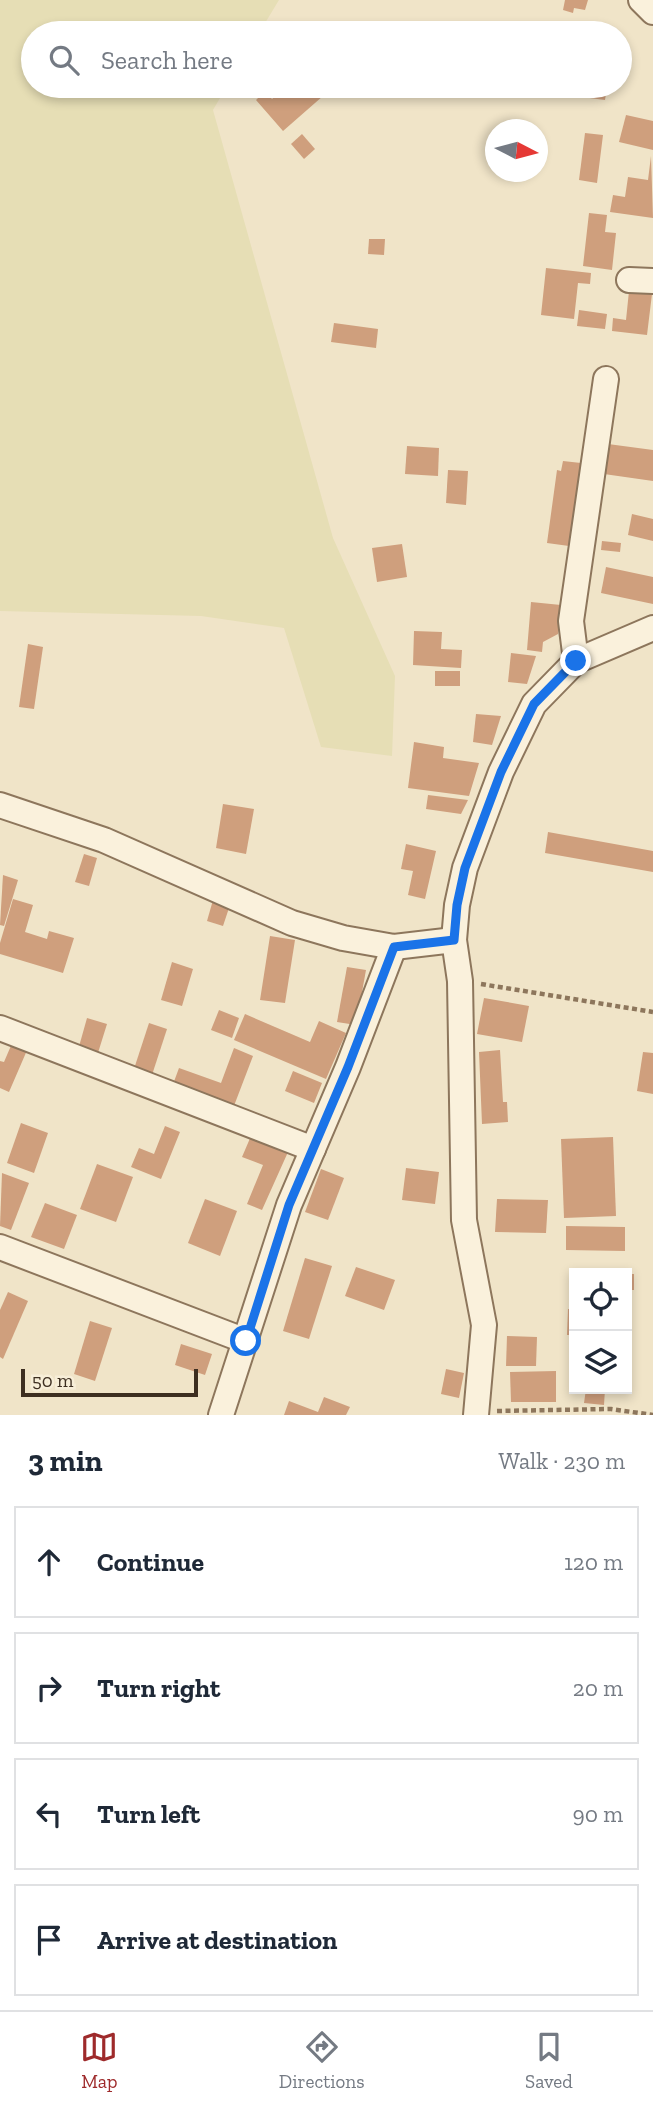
<!DOCTYPE html>
<html lang="en">
<head>
<meta charset="utf-8">
<style>
  :root { --surface:#fff; --page:#f2f2f3; --text:#1f2937; --muted:#747a83; --line:#e0e1e3; --accent:#9e2a2b }
  body { margin:0; font-family:"Zilla Slab",serif; background:var(--page); color:var(--text) }
  .controls { position:absolute; right:21px; bottom:21px; display:grid; overflow:hidden; border-radius:0px; box-shadow:0 4px 10px #0003 }
  .controls button { width:63px; height:63px; display:grid; place-items:center; padding:0; border:0; border-bottom:2px solid var(--line); background:var(--surface); color:var(--text); font:35px sans-serif }
  .compass { position:absolute; left:485px; top:119px; width:63px; height:63px; border-radius:50%; background:var(--surface); box-shadow:0 4px 10px #0003; rotate:96deg }
  .scale { position:absolute; left:21px; bottom:18px; width:177px; box-sizing:border-box; padding-left:7px; border:4px solid #3d2e20; border-top:0; font-size:19px; line-height:24px; white-space:nowrap; color:#3d2e20; -webkit-text-stroke:5px #f7eed8; paint-order:stroke }
  .stop { position:absolute; width:21px; height:21px; margin:-16px; border:5px solid #1a73e8; border-radius:50%; background:#fff }
  .stop.end { background:#1a73e8; border-color:#fff; box-shadow:0 2px 7px #0008 }
  .list { margin:0; padding:0; list-style:none }
  h2 { display:flex; justify-content:space-between; align-items:center; height:91px; margin:0; padding:0 28px; font-size:30px }
  h2 small { font-size:23px; font-weight:400; color:var(--muted) }
  .list li { display:grid; grid-template-columns:46px 1fr auto; gap:21px; align-items:center; box-sizing:border-box; height:112px; margin:0 14px 14px; padding:0 14px; border:2px solid var(--line); border-radius:0px }
  .list b { display:block; font-size:26px; white-space:nowrap }
  .list em { font-size:23px; font-style:normal; color:var(--muted) }
  .icon { flex:none; width:38px; height:38px; fill:none; stroke:currentColor; stroke-width:2; stroke-linecap:round; stroke-linejoin:round }
  .map { position:relative; flex:none; width:653px; height:1415px; overflow:hidden }
  .search { position:absolute; background:var(--surface); box-shadow:0 4px 10px #0003; left:21px; right:21px; top:21px; height:77px; display:flex; align-items:center; gap:18px; box-sizing:border-box; padding:0 24px; border-radius:38px; color:var(--muted); font-size:26px }
  .sheet { height:595px; background:var(--surface) }
  nav { display:flex; justify-content:space-around; align-items:center; box-sizing:border-box; height:98px; border-top:2px solid var(--line); background:var(--surface); font-size:19px; color:var(--muted) }
  nav a { display:grid; justify-items:center; gap:4px }
  nav .on { color:var(--accent) }
  .map>svg:first-child { display:block }
  .farmland { fill:#e6deb5 }
  .building { fill:#cf9f7d }
  .lines { fill:none; stroke-linecap:round; stroke-linejoin:round }
  .minor-casing { stroke:#8d765c; stroke-width:28 }
  .path { stroke:#8d765c; stroke-width:4.5; stroke-dasharray:5 3.5; stroke-linecap:butt }
  .minor { stroke:#faf1dc; stroke-width:24 }
  .route { stroke:#1a73e8; stroke-width:9 }
</style>
</head>
<body>
<div class="map">
<svg width="653" height="1415" viewBox="0 0 653 1415">
  <rect width="100%" height="100%" fill="#f0e4c8"/>
  <path class="farmland" d="M0,0H279L259,33H33V86H227L213,110L333,538L395,676L392,756L321,747L284,628L201,616L0,611Z"/>
  <g class="building">
    <path d="M565,0H588L585,10L574,8L573,13L563,10Z"/>
    <path d="M286,86H328L331,89L283,131L256,100L265,91L272,99Z"/>
    <path d="M552,86H607L605,100L551,93Z"/>
    <path d="M626,115L653,121V150L619,142Z"/>
    <path d="M585,133L603,135L597,183L579,180Z"/>
    <path d="M302,134L315,149L304,159L291,144Z"/>
    <path d="M651,156L653,218L610,212L613,195L625,197L628,177L648,180Z"/>
    <path d="M589,213L607,215L605,232L616,233L612,270L583,266Z"/>
    <path d="M369,239H385L384,255L368,254Z"/>
    <path d="M546,268L591,273L590,284L578,283L574,319L541,315Z"/>
    <path d="M629,291L652,294L647,335L612,331L613,318L626,320Z"/>
    <path d="M579,310L607,314L605,329L577,326Z"/>
    <path d="M334,323L378,329L376,348L331,342Z"/>
    <path d="M608,444L653,450V481L604,474Z"/>
    <path d="M407,446L439,448L438,476L405,474Z"/>
    <path d="M563,461L581,463L569,546L547,543L557,470L561,471Z"/>
    <path d="M448,470L468,471L466,505L446,503Z"/>
    <path d="M632,514L653,519V541L628,535Z"/>
    <path d="M602,541L621,543L620,552L601,550Z"/>
    <path d="M402,544L407,577L377,582L372,548Z"/>
    <path d="M606,567L653,577V604L601,593Z"/>
    <path d="M531,602L561,605L558,634L543,642L542,652L527,650Z"/>
    <path d="M414,631L442,632L441,649L462,650L461,668L413,665Z"/>
    <path d="M28,644L43,647L34,709L19,707Z"/>
    <path d="M511,653L536,656L527,684L508,682Z"/>
    <rect x="435" y="671" width="25" height="15"/>
    <path d="M476,714L501,716L492,745L473,742Z"/>
    <path d="M414,742L444,747L443,758L479,763L469,796L408,788Z"/>
    <path d="M428,795L468,800L461,814L426,809Z"/>
    <path d="M223,804L254,809L246,854L216,848Z"/>
    <path d="M548,832L653,851V872L545,853Z"/>
    <path d="M406,844L436,851L425,899L408,895L413,871L401,869Z"/>
    <path d="M84,854L97,858L89,886L75,882Z"/>
    <path d="M3,875L18,880L4,926L0,925Z"/>
    <path d="M215,893L232,899L223,926L207,921Z"/>
    <path d="M13,899L33,905L25,932L47,939L49,931L74,938L63,973L0,954V943Z"/>
    <path d="M270,936L295,940L285,1003L260,1000Z"/>
    <path d="M172,962L193,969L182,1006L161,1000Z"/>
    <path d="M347,967L366,970L356,1025L337,1022Z"/>
    <path d="M484,998L529,1006L522,1042L477,1034Z"/>
    <path d="M219,1010L239,1018L232,1038L211,1030Z"/>
    <path d="M245,1014L310,1042L319,1021L346,1033L326,1079L234,1040Z"/>
    <path d="M87,1018L107,1024L97,1056L78,1050Z"/>
    <path d="M149,1023L167,1029L151,1078L133,1072Z"/>
    <path d="M13,1041L28,1048L9,1092L0,1088V1061L4,1062Z"/>
    <path d="M234,1048L253,1056L232,1111L172,1087L179,1068L221,1083Z"/>
    <path d="M500,1050L503,1102H507L508,1122L482,1124L479,1052Z"/>
    <path d="M643,1052L653,1053V1094L637,1091Z"/>
    <path d="M293,1071L322,1083L314,1103L285,1091Z"/>
    <path d="M21,1123L48,1133L34,1173L7,1163Z"/>
    <path d="M165,1126L180,1132L161,1179L131,1167L139,1148L154,1154Z"/>
    <path d="M251,1136L288,1152L262,1210L247,1204L263,1165L242,1157Z"/>
    <path d="M613,1137L616,1216L564,1218L561,1139Z"/>
    <path d="M97,1164L133,1177L116,1222L80,1209Z"/>
    <path d="M406,1168L439,1172L435,1204L402,1200Z"/>
    <path d="M321,1169L344,1178L328,1220L305,1212Z"/>
    <path d="M2,1173L29,1183L11,1230L0,1226Z"/>
    <path d="M205,1199L237,1211L220,1256L188,1243Z"/>
    <path d="M497,1199L548,1200L546,1233L495,1232Z"/>
    <path d="M45,1203L77,1215L64,1249L31,1237Z"/>
    <path d="M566,1226L625,1227V1251L566,1250Z"/>
    <path d="M305,1258L332,1266L309,1339L283,1331Z"/>
    <path d="M356,1267L395,1280L384,1310L345,1296Z"/>
    <rect x="627" y="1274" width="7" height="16"/>
    <path d="M8,1292L28,1301L3,1359L0,1357V1310Z"/>
    <path d="M568,1309H574V1335H567Z"/>
    <path d="M90,1321L112,1328L95,1381L74,1374Z"/>
    <path d="M507,1336L537,1337L536,1366H506Z"/>
    <path d="M181,1344L212,1354L205,1375L175,1365Z"/>
    <path d="M446,1369L464,1373L459,1398L441,1394Z"/>
    <path d="M556,1371V1402H511L510,1372Z"/>
    <path d="M586,1389H605L604,1405L584,1403Z"/>
    <path d="M324,1397L350,1407L346,1415H284L289,1401L318,1412Z"/>
  </g>
  <g class="lines">
    <defs>
      <g id="minor">
        <path d="M641,0L653,12"/>
        <path d="M629,280L653,281"/>
        <path d="M576,661L571,621L606,379"/>
        <path d="M0,805L104,840L292,923L343,938L394,947L454,940"/>
        <path d="M0,1028L313,1149"/>
        <path d="M0,1247L246,1341"/>
        <path d="M221,1415L289,1205L348,1067L394,947"/>
        <path d="M476,1415L484,1325L464,1220L460,981L454,940L457,905L465,868L501,772L534,704L576,661L653,628"/>
      </g>
    </defs>
    <use href="#minor" class="minor-casing"/>
    <g class="path">
      <path d="M481,984L653,1012"/>
      <path d="M497,1411L611,1409L653,1415"/>
    </g>
    <use href="#minor" class="minor"/>
  </g>
  <g class="lines">
    <path class="route" d="M246,1341L289,1205L348,1067L394,947L454,940L457,905L465,868L501,772L534,704L576,661"/>
  </g>
</svg>
<div class="controls">
<button><svg class="icon" aria-label="locate" viewBox="0 0 24 24"><circle cx="12" cy="12" r="6"/><path d="M12 2v4M12 18v4M2 12h4M18 12h4"/></svg></button>
<button><svg class="icon" aria-label="layers" viewBox="0 0 24 24"><path d="M12 4l9 5-9 5-9-5zM3 14l9 5 9-5"/></svg></button>
</div>
<svg class="compass" viewBox="-18 -18 36 36"><path d="M0-13l5 13h-10z" fill="#e53935"/><path d="M0 13l5-13h-10z" fill="#747a83"/></svg>
<div class="scale">50 m</div>
<div class="stop" style="left:246px;top:1341px"></div>
<div class="stop end" style="left:576px;top:661px"></div>
<div class="search"><svg class="icon" aria-label="search" viewBox="0 0 24 24"><circle cx="10" cy="10" r="6"/><path d="M15 15l6 6"/></svg>Search here</div>
</div>
<section class="sheet">
<h2>3 min<small>Walk · 230 m</small></h2>
<ul class="list">
<li><svg class="icon" aria-label="ahead" viewBox="0 0 24 24"><path d="M12 20V5M6 11l6-6 6 6"/></svg><div><b>Continue</b></div><em>120 m</em></li>
<li><svg class="icon" aria-label="right" viewBox="0 0 24 24"><path d="M7 20v-9h11M14 6l5 5-5 5"/></svg><div><b>Turn right</b></div><em>20 m</em></li>
<li><svg class="icon" aria-label="left" viewBox="0 0 24 24"><path d="M17 20v-9H6M10 6l-5 5 5 5"/></svg><div><b>Turn left</b></div><em>90 m</em></li>
<li><svg class="icon" aria-label="arrive" viewBox="0 0 24 24"><path d="M6 21V4h12l-3 4 3 4H6"/></svg><div><b>Arrive at destination</b></div></li>
</ul>
</section>
<nav>
<a class="on"><svg class="icon" aria-label="map" viewBox="0 0 24 24"><path d="M3 6l6-2 6 2 6-2v14l-6 2-6-2-6 2zM9 4v14M15 6v14"/></svg>Map</a>
<a><svg class="icon" aria-label="directions" viewBox="0 0 24 24"><path d="M12 3l9 9-9 9-9-9zM9 14v-3h6M13 9l2 2-2 2"/></svg>Directions</a>
<a><svg class="icon" aria-label="saved" viewBox="0 0 24 24"><path d="M7 4h10v16l-5-4-5 4z"/></svg>Saved</a>
</nav>
</body>
</html>
